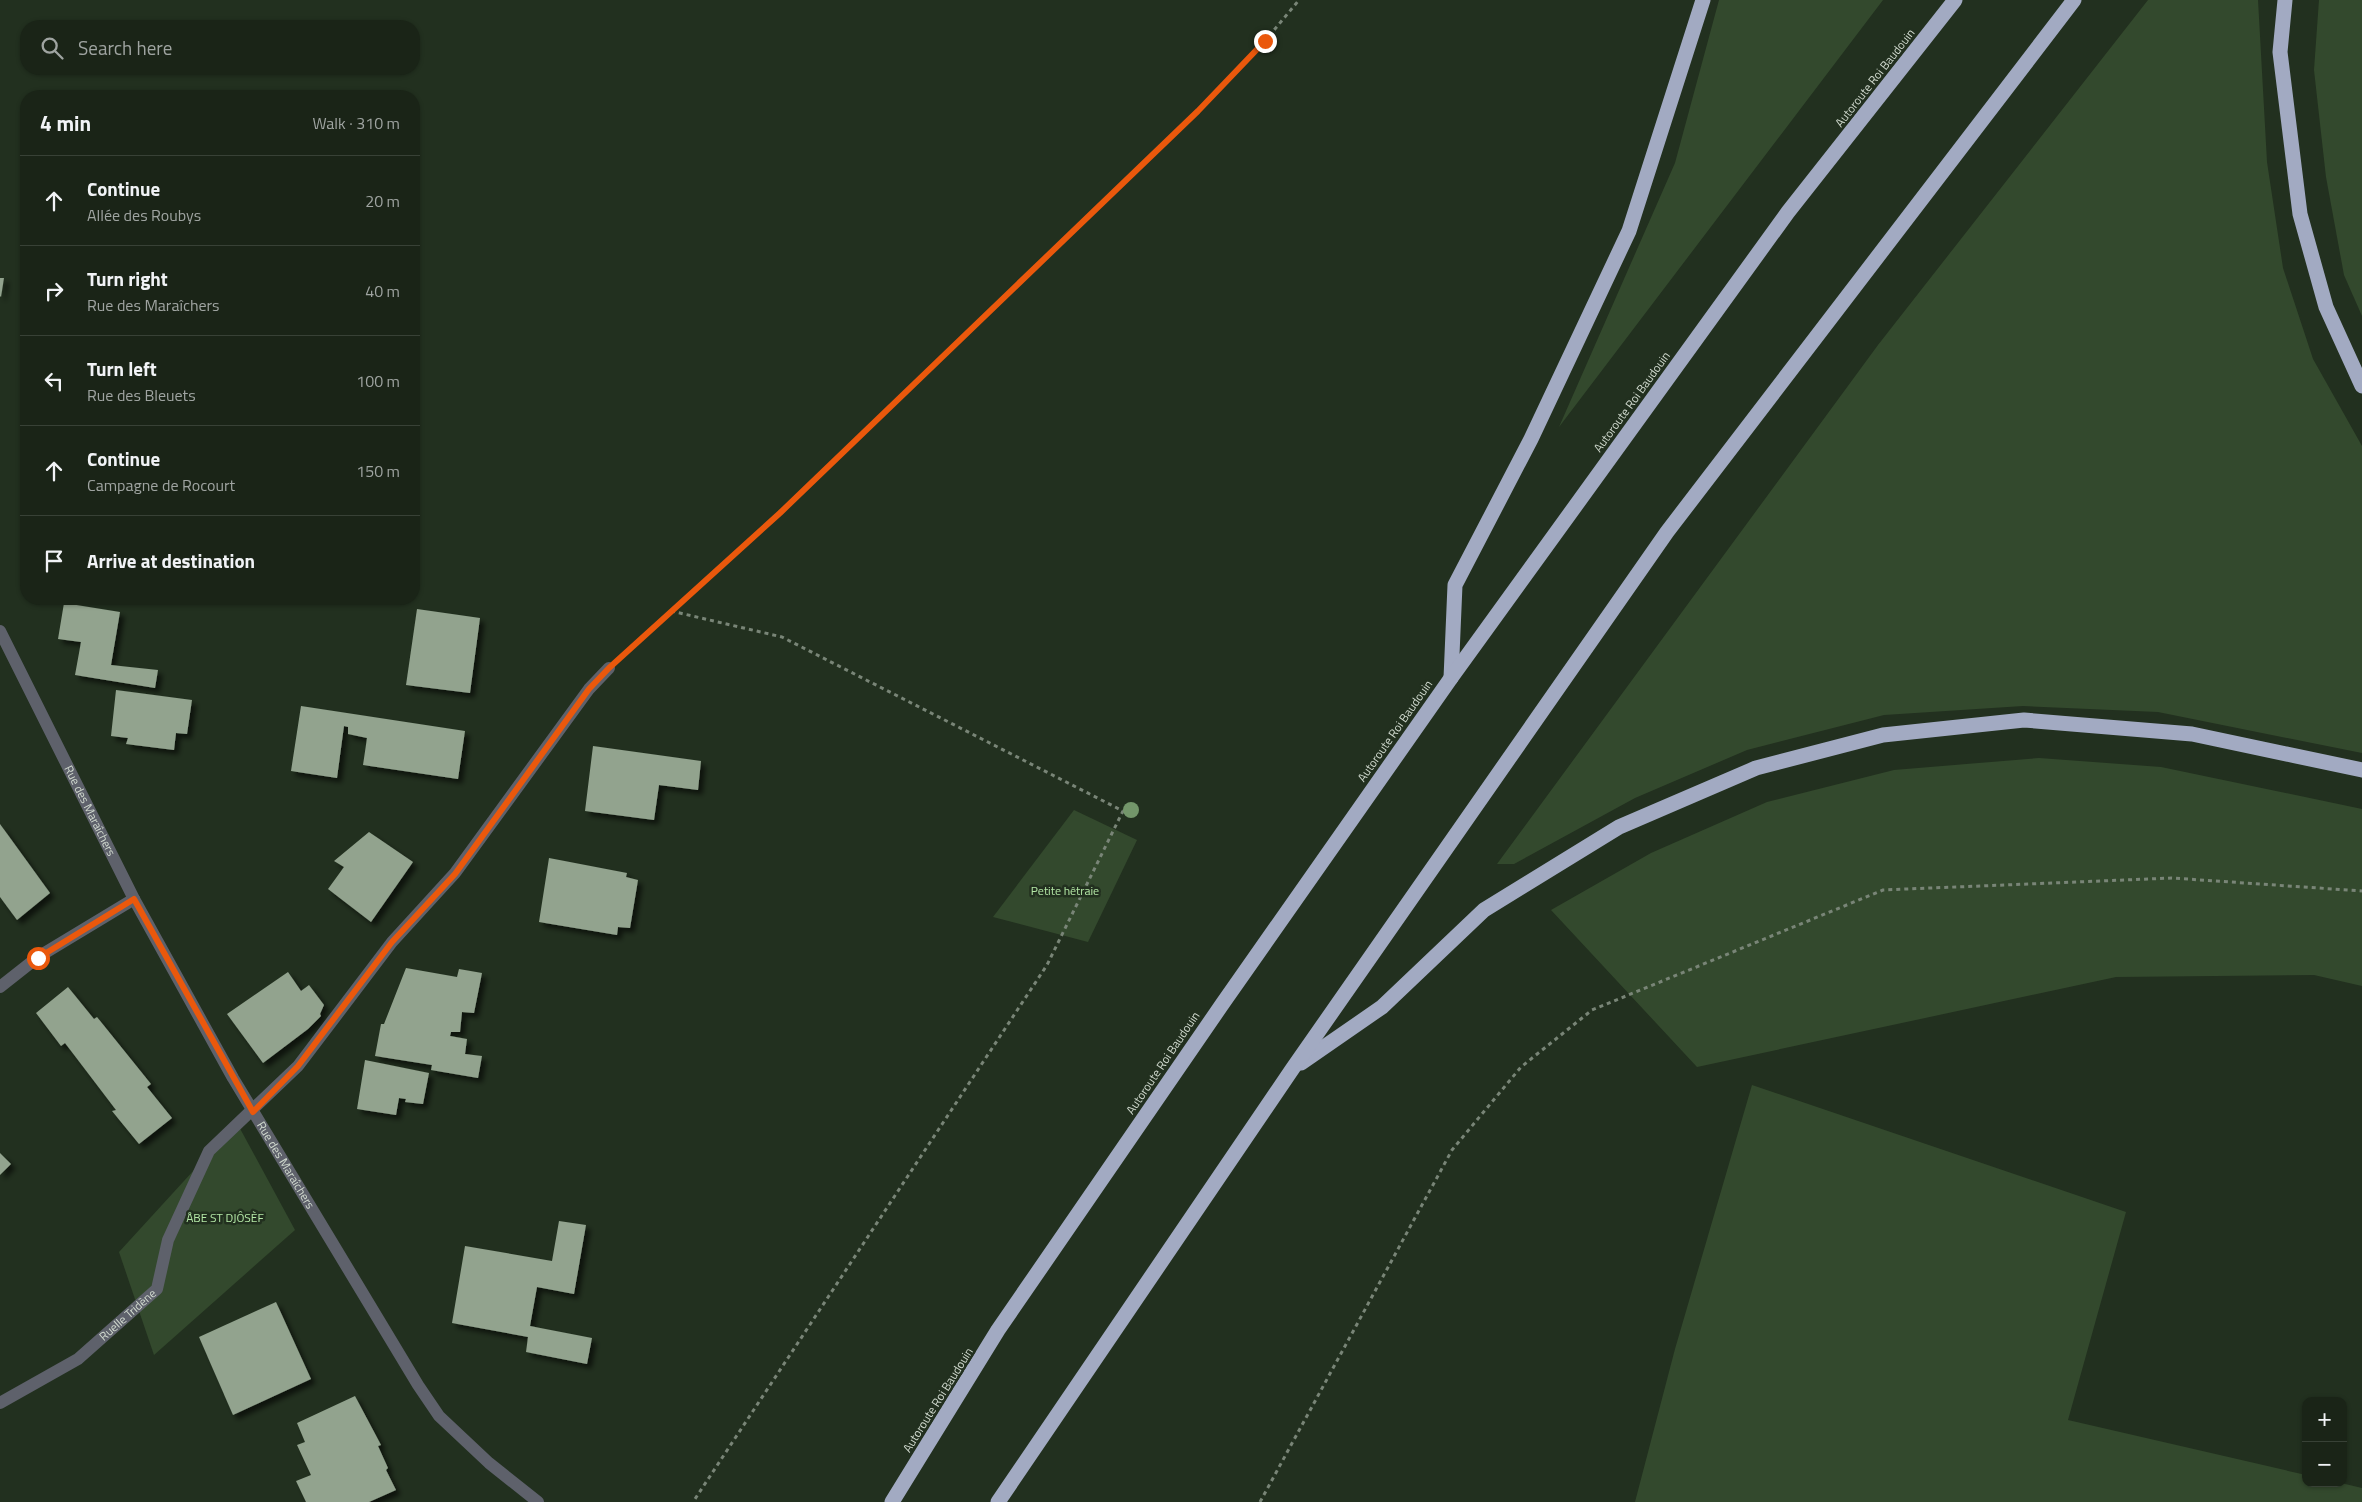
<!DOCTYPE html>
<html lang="en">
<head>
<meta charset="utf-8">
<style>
  :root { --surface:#1a2417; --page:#232c20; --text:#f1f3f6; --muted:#9fa4a1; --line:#384136 }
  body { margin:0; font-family:"Titillium Web",sans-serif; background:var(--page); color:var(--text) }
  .controls { position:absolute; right:15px; bottom:15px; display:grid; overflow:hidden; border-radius:10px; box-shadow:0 1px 4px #0004 }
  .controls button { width:45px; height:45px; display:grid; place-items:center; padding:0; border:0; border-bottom:1px solid var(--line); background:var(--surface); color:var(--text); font:25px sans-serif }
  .stop { position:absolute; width:15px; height:15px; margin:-11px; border:4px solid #ea580c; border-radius:50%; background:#fff }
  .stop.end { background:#ea580c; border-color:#fff; box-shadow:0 1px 5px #0008 }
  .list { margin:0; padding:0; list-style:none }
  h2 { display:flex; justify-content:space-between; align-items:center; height:65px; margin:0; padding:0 20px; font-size:21px }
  h2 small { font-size:16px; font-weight:400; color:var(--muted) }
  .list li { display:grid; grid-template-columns:32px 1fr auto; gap:15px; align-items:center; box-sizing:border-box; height:90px; padding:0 20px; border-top:1px solid var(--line) }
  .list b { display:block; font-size:19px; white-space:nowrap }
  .list p { margin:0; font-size:16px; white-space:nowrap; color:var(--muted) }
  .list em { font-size:16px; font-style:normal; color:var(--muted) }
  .icon { flex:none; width:28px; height:28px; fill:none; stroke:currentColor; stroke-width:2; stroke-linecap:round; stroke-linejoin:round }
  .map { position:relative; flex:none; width:2362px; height:1502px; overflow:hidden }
  .search { position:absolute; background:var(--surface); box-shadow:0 1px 4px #0004; left:20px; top:20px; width:400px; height:55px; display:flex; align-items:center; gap:12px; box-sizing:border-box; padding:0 18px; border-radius:20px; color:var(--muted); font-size:19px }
  .panel { position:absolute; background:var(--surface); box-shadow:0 1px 4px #0004; left:20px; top:90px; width:400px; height:515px; border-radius:20px }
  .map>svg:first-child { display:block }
  .green { fill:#33492d }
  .building { fill:#92a38e; filter:url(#shadow) }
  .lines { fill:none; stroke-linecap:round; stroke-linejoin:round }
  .path { stroke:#798577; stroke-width:3; stroke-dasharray:4 4; stroke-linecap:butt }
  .minor { stroke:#5e616b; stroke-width:12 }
  .highway { stroke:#a2aac2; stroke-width:15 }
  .tree { fill:#73966a }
  .route { stroke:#ea580c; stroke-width:6 }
  .labels { text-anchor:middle; stroke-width:5; stroke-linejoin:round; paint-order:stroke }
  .street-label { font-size:12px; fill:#d1dacf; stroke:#22301f }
  .park-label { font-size:12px; fill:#b5e9a7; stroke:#22301f }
</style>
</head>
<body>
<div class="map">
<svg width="2362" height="1502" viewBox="0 0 2362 1502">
  <defs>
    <filter id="shadow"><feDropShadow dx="4.5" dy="4.5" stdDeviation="2.5" flood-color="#0009"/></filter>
  </defs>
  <rect width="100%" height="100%" fill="#22301f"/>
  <g class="green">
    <path d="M1719,0H1883L1559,427L1675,163Z"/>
    <path d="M2148,0H2258L2267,162L2283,268L2313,359L2362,446V753L2158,712L2023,706L1884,715L1747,750L1635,798L1514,864H1497L1878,345Z"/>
    <path d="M2319,0H2362V316L2344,275L2326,177L2314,70Z"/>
    <path d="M2039,758L2161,767L2362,809V986L2314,975L2116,977L1697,1067L1551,910L1651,853L1767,802L1894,770Z"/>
    <path d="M1074,810L1137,840L1088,942L993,917Z"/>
    <path d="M1752,1085L2126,1212L2068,1420L2306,1475V1483H2341L2362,1488V1502H1635L1675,1349Z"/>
    <path d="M237,1123L295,1230L154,1355L119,1252Z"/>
  </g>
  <g class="building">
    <path d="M0,278H4L1,297L0,296Z"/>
    <path d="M64,603L120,612L111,665L158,670L155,688L75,675L81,642L58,639Z"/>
    <path d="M417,609L480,618L470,693L406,685Z"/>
    <path d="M116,690L192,700L187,734L176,733L174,750L126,744L128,738L111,736Z"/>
    <path d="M301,706L465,731L458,779L363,765L367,738L348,734V727L344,726L337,778L291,771Z"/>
    <path d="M593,746L701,761L698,790L659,785L654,820L585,811Z"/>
    <path d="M0,824L50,893L17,920L0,897Z"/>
    <path d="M369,832L413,862L371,922L328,889L344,867L334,861Z"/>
    <path d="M549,858L627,873L626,877L638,880L630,928L618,927L617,935L539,922Z"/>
    <path d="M406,968L457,977L459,969L482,973L474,1013L462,1012L460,1032H451L450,1036L467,1039L465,1054L482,1056L478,1078L431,1070L432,1065L375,1056L381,1024H384Z"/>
    <path d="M288,972L301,991L309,985L324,1005L320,1014L321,1016L308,1029L263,1063L227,1014Z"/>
    <path d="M68,987L94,1019L97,1017L151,1084L147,1087L172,1118L139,1144L112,1111L116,1110L65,1043L61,1046L36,1013Z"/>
    <path d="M365,1060L429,1073L423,1104L405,1102L406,1099L399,1098L396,1115L357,1109Z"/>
    <path d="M0,1153L11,1164L0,1175Z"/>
    <path d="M559,1221L586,1225L574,1294L537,1287L530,1326L592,1338L587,1364L526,1352L528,1337L452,1323L465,1246L552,1261Z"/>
    <path d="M276,1302L311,1379L233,1415L199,1337Z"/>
    <path d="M355,1396L381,1445L378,1446L388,1468L386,1470L396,1490L369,1502H306L296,1481L311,1475L297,1445L305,1442L297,1423Z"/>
  </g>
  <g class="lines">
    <g class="path">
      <path d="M671,611L782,637L1123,811L1047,965L693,1502"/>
      <path d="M628,650L780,513L1198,111L1265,41L1299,0"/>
      <path d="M1260,1502L1452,1150L1521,1067L1592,1010L1883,890L2172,878L2362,891"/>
    </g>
    <g class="minor">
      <path id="s1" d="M0,631L134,899L233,1078L418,1385L439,1416L489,1463L538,1502"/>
      <path d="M0,987L38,957L134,899"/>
      <path id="s2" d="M0,1403L78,1359L157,1289L168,1240L209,1151L298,1066L392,942L455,873L589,689L609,668"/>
    </g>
    <g class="highway">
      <path d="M2285,0L2280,52L2300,214L2326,307L2362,386"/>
      <path d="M1451,678L1455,585L1531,439L1629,231L1703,0"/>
      <path d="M1301,1063L1382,1007L1484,910L1619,827L1756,768L1883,735L2024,720L2192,734L2362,770"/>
      <path d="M892,1502L998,1330L1223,1003L1451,678L1788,212L1955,0"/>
      <path d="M998,1502L1293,1068L1667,532L2074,0"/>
    </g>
  </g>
  <circle class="tree" cx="1131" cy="810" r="8"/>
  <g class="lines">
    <path class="route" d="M38,958L134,899L253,1112L298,1066L392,942L455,874L589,689L609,668L780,513L1198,111L1265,41"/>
  </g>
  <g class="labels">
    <g class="street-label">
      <text transform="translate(1875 78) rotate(-52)" y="4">Autoroute Roi Baudouin</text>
      <text transform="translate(1632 402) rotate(-54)" y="4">Autoroute Roi Baudouin</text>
      <text transform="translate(1395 731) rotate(-55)" y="4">Autoroute Roi Baudouin</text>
      <text dy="4" stroke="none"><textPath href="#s1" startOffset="201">Rue des Maraîchers</textPath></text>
      <text transform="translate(1163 1063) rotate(-56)" y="4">Autoroute Roi Baudouin</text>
      <text dy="4" stroke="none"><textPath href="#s1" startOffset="606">Rue des Maraîchers</textPath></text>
      <text dy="4" stroke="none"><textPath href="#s2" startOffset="156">Ruelle Tridène</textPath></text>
      <text transform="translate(938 1400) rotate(-58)" y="4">Autoroute Roi Baudouin</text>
    </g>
    <g class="park-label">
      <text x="1065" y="895">Petite hêtraie</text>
      <text x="225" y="1222">ÅBE ST DJÔSÈF</text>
    </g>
  </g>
</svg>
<div class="controls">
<button>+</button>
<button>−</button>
</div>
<div class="stop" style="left:38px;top:958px"></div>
<div class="stop end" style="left:1265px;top:41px"></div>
<div class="search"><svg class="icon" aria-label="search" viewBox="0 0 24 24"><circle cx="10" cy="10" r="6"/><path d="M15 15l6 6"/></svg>Search here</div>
<section class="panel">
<h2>4 min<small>Walk · 310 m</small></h2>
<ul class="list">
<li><svg class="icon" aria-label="ahead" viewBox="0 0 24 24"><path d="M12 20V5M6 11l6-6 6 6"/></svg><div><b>Continue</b><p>Allée des Roubys</p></div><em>20 m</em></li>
<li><svg class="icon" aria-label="right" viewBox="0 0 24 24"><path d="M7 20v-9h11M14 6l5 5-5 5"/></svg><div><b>Turn right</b><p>Rue des Maraîchers</p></div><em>40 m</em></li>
<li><svg class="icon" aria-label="left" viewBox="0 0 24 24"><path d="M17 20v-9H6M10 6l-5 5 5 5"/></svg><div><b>Turn left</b><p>Rue des Bleuets</p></div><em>100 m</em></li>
<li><svg class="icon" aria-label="ahead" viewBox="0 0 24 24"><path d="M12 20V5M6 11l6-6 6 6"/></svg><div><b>Continue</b><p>Campagne de Rocourt</p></div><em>150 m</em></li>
<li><svg class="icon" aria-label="arrive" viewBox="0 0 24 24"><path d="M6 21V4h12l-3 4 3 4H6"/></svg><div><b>Arrive at destination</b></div></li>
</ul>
</section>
</div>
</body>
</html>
